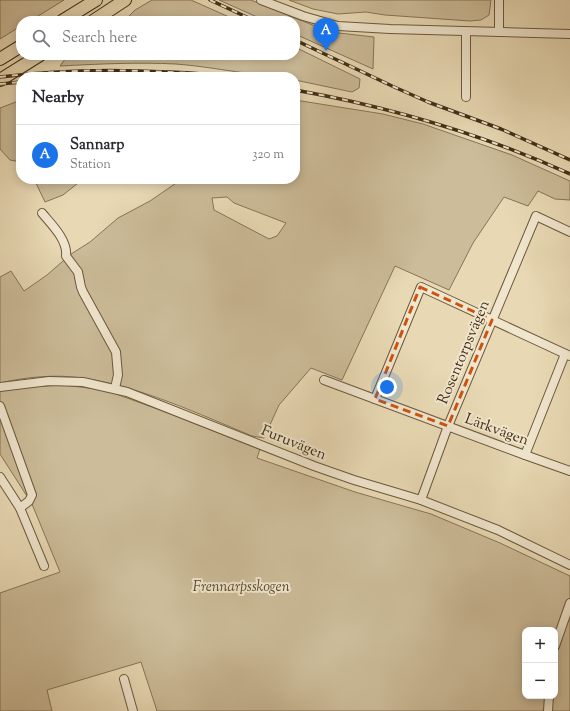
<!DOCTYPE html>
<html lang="en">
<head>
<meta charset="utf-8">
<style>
  :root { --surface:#fff; --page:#f2f2f3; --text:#2b2b33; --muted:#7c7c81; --line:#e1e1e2; --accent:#1a73e8 }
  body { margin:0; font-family:"Sorts Mill Goudy",serif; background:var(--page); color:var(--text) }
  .controls { position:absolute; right:12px; bottom:12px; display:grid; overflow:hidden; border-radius:8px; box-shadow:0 2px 10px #0003 }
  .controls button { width:36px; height:36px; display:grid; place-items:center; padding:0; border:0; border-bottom:1px solid var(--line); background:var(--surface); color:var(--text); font:20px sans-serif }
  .you { position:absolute; left:387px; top:387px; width:14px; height:14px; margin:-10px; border:3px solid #fff; border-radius:50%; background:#1a73e8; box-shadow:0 0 0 6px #1a73e833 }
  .badge { display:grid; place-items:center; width:26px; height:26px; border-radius:50%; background:var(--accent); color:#fff; font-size:13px; font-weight:700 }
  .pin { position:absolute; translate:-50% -33px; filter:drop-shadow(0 1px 2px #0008) }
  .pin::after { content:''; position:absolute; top:21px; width:14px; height:12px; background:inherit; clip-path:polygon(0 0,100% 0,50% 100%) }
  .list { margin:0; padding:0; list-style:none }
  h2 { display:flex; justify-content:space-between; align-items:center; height:52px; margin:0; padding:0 16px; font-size:17px }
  h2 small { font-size:13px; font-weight:400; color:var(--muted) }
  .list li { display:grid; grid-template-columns:26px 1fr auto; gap:12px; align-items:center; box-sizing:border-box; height:60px; padding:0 16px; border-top:1px solid var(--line) }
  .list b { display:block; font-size:15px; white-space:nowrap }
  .list p { margin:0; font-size:13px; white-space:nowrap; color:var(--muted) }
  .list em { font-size:13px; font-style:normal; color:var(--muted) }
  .icon { flex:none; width:22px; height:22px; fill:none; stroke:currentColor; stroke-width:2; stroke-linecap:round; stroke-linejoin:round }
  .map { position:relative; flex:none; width:570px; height:711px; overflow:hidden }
  .search { position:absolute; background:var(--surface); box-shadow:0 2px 10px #0003; left:16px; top:16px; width:284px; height:44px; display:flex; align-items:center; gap:10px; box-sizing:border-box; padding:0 14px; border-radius:16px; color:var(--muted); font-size:15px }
  .panel { position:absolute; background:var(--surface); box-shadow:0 2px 10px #0003; left:16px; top:72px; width:284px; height:112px; border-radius:16px }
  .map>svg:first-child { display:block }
  .green { fill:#ccbc99; stroke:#867557; fill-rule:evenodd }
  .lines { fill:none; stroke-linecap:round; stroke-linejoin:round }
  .minor-casing { stroke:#6b593d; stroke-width:10 }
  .highway-casing { stroke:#412e15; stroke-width:14 }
  .minor { stroke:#f0e6ce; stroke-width:8 }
  .highway { stroke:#e8d9b4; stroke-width:12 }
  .rail-casing { stroke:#412e15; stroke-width:3.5 }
  .rail { stroke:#f0e6ce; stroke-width:2; stroke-dasharray:6; stroke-linecap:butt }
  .marked { fill:none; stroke:#cf530d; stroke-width:3; stroke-dasharray:8 5; stroke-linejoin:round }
  .labels { text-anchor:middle; stroke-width:4; stroke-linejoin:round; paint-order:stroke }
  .street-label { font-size:15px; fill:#412e15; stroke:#f0e6ce }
  .park-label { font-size:15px; font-style:italic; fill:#5d4a2f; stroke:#f0e6ce }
</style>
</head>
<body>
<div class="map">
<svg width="570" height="711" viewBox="0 0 570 711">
  <rect width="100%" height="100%" fill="#e8d9b4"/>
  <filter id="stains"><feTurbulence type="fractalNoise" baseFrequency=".005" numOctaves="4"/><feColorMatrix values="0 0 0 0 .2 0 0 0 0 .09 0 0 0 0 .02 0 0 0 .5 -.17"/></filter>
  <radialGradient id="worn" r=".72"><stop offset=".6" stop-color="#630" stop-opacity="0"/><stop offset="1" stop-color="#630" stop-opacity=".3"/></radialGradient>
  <g class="green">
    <path d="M0,0H64L30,21H21V26L0,39Z"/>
    <path d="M152,0H191L238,21H124L135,10Z"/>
    <path d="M219,0H251L315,26L339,33L374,37L373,69L295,34V21H266Z"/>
    <path d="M289,0H491L489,15L481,20L470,21L385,15L366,12L338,14L313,9Z"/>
    <path d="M295,47L360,79L359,88L352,92L295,80V77C255,77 216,67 176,64C137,62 99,64 60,66L68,55H295Z"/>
    <path d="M21,100V162L10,160L0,149V108Z"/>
    <path d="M295,100L383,114L423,124L512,155L570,181V200L555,199L538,191L528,206L504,197L473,243L449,290L395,266L342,380L311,368L279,405L264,438L252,436C199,414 139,386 82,378C55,374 26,377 0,383V277L11,271L24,291L47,275L71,254L90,242L118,218L150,201L182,179H295ZM227,197L234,203L286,223L277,236L269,239L214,210L212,198Z"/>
    <path d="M34,179H83L63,195L45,202Z"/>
    <path d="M63,385L105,390L171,414L260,449L257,458L355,492L431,514L500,543L570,576V711H157L141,662L47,690L52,711H0V593L60,572L32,504L0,454V391L16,388ZM525,630H555V696H525Z"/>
  </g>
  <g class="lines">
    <defs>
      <g id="minor">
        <path d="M261,0L303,16L338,26L390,29L570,34"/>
        <path d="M499,0V32"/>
        <path d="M466,97V32"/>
        <path d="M42,213C51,224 68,240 66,256L78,272L81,287L83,292L116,352L118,375L115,388"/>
        <path d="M324,380L525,455L570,471"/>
        <path d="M0,387L49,381L83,382L127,392L314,466L354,480L421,500L498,530L570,565"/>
        <path d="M375,399L421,287L570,356"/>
        <path d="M0,406L32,495L29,501L20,508"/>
        <path d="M525,455L565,354"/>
        <path d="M0,477L20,508L44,566"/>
        <path d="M421,500L448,426L536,216L570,232"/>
        <path d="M555,646L570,603"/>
        <path d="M124,679L133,711"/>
        <path d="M548,711L549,696"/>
      </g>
      <g id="highway">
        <path d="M62,21L96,0"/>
        <path d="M93,21L125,0"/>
        <path d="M0,59L21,46"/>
        <path d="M0,80L40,55"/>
      </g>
    </defs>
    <use href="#minor" class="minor-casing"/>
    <use href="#highway" class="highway-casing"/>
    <use href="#minor" class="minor"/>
    <use href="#highway" class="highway"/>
    <defs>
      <g id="rail">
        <path d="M210,0L255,21"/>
        <path d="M295,40L392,86L428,102L501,129L570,160"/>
        <path d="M0,77C55,70 112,69 168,72C190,73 213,74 235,77"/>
        <path d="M90,77H123"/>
        <path d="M0,84L21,82"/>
        <path d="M295,90C390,107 482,134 570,174"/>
      </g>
    </defs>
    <use href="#rail" class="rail-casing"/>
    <use href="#rail" class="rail"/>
  </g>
  <path class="marked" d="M420,287L492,320L448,426L375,399Z"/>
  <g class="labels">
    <g class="street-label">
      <text transform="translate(463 352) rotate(-67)" y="5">Rosentorpsvägen</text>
      <text transform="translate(497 429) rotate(20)" y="5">Lärkvägen</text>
      <text transform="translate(294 442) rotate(22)" y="5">Furuvägen</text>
    </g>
    <g class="park-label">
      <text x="241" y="591">Frennarpsskogen</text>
    </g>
  </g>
  <rect width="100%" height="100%" filter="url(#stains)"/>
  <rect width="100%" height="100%" fill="url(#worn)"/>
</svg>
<div class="controls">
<button>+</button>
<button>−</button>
</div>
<div class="you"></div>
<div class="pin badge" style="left:326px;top:51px">A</div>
<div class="search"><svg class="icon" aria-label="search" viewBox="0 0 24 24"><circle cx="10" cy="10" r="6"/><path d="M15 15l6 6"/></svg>Search here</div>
<section class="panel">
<h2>Nearby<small></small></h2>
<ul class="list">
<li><span class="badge">A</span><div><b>Sannarp</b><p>Station</p></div><em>320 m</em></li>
</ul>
</section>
</div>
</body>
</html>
